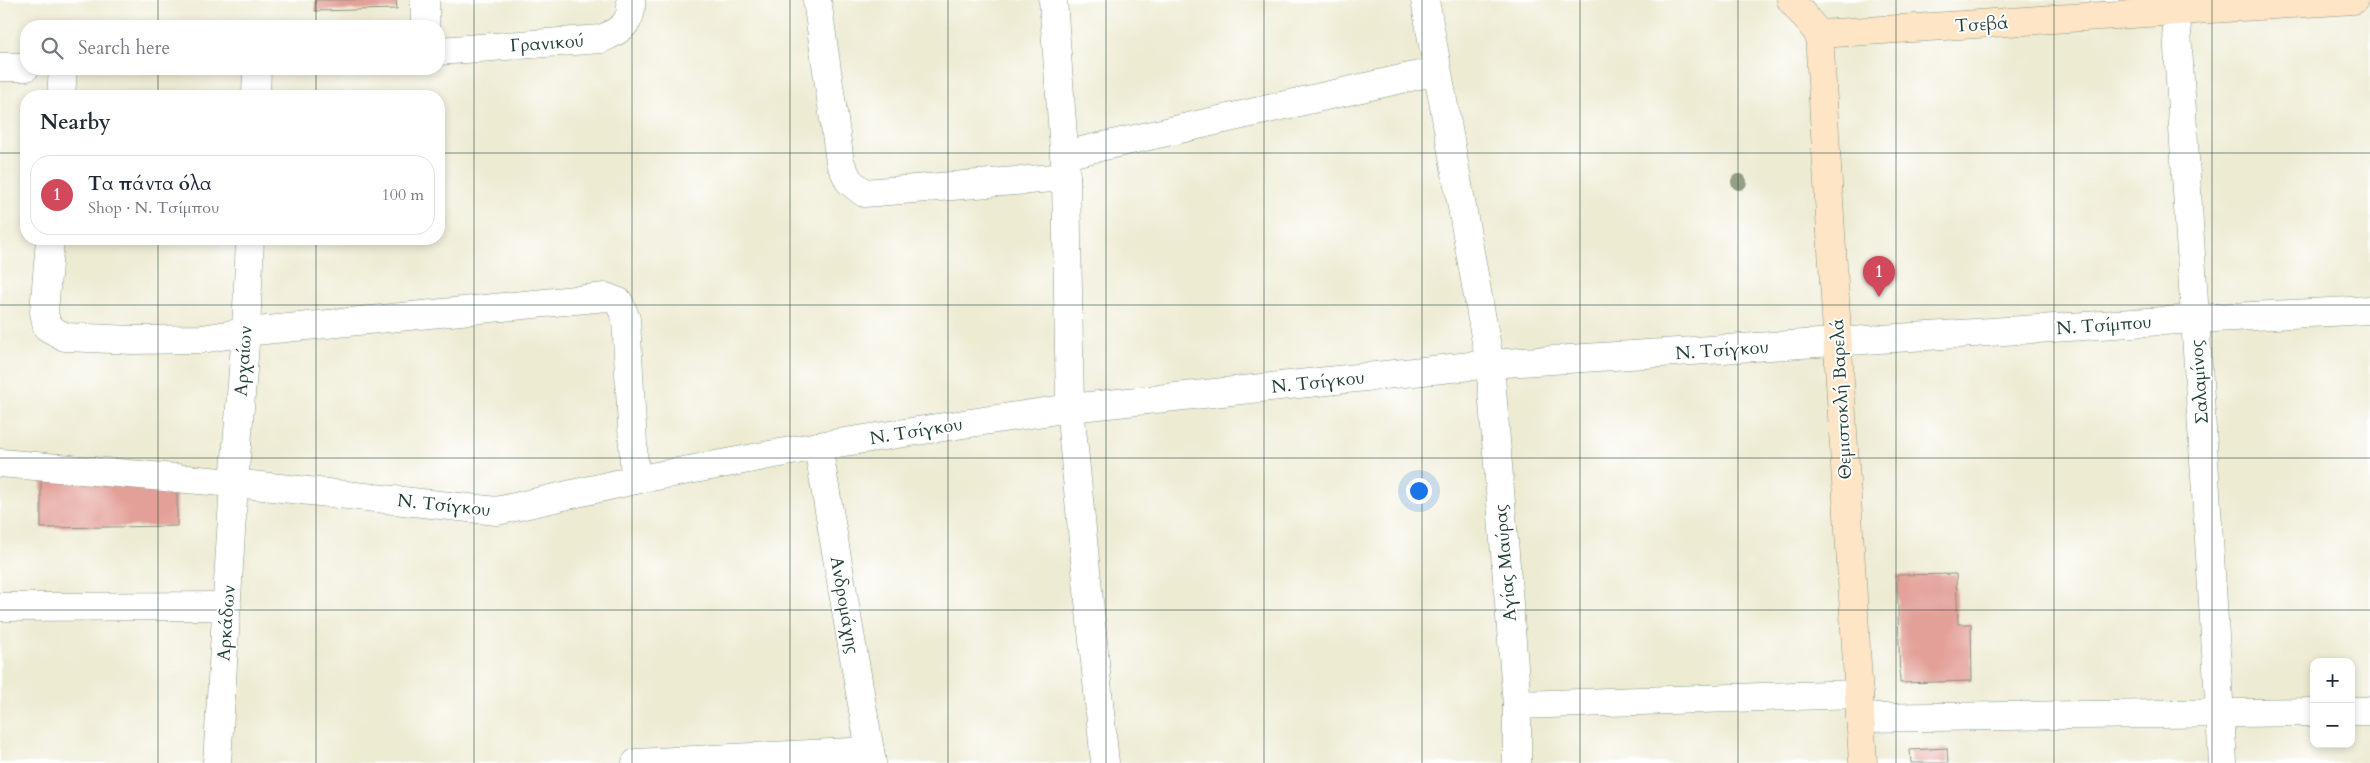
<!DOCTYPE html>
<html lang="en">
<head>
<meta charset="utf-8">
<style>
  :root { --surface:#fff; --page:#f2f2f3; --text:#1f2937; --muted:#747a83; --line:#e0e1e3; --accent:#d1495b }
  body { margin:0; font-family:Cardo,serif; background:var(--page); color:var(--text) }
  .controls { position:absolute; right:15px; bottom:15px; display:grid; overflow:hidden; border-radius:10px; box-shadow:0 2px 8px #0003 }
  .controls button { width:45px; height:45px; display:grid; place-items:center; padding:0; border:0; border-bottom:1px solid var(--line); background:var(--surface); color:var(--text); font:25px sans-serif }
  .you { position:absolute; left:1418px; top:490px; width:18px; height:18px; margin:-12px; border:4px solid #fff; border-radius:50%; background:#1a73e8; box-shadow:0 0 0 8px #1a73e833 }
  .badge { display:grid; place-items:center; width:32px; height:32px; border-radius:50%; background:var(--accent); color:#fff; font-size:16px; font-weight:700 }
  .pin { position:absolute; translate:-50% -41px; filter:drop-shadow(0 1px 2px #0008) }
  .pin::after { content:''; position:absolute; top:26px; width:18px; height:15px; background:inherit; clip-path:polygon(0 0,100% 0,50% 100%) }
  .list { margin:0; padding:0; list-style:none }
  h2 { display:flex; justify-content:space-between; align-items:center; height:65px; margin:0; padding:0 20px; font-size:21px }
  h2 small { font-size:16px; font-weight:400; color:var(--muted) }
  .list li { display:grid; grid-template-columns:32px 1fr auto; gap:15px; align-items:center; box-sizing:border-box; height:80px; margin:0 10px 10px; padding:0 10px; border:1px solid var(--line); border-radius:20px }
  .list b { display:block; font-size:19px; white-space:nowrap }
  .list p { margin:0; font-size:16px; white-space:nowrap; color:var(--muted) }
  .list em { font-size:16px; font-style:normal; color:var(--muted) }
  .icon { flex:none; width:28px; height:28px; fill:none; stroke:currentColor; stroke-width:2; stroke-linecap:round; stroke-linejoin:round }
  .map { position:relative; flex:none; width:2370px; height:763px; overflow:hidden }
  .search { position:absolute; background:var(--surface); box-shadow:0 2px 8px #0003; left:20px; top:20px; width:425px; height:55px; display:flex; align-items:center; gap:12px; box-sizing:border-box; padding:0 18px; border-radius:20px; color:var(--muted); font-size:19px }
  .panel { position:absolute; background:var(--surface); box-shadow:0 2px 8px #0003; left:20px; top:90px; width:425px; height:155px; border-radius:20px }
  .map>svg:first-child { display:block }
  .building { fill:#e3a098 }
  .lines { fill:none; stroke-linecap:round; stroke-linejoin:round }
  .street-casing { stroke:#869484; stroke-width:29 }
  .secondary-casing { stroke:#869484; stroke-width:29 }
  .street { stroke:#fff; stroke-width:28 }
  .secondary { stroke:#fde5c5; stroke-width:28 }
  .tree { fill:#93a084 }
  .grid { fill:none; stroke:#1f3d34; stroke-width:1; stroke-opacity:0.55 }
  .labels { text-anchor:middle; stroke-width:4; stroke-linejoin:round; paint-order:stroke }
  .street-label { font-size:18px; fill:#1f3d34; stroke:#fff }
</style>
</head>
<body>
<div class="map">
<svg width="2370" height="763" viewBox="0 0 2370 763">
  <rect width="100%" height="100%" fill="#fff"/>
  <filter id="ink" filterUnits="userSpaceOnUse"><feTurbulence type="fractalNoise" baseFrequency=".02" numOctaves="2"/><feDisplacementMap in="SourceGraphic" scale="10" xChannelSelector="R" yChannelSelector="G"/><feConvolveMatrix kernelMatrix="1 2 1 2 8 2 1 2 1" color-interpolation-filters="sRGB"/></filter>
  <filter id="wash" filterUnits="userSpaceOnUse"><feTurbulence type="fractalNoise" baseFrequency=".0096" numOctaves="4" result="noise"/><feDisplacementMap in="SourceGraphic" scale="20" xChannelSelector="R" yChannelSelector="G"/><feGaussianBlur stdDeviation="1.12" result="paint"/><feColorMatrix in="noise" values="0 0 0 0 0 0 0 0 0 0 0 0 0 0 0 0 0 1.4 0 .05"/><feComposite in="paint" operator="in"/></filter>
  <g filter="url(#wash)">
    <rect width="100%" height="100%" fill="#eeebd3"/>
    <g id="blocks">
      <g class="building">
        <path d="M315,0H396L397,9L315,11Z"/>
        <path d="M41,478L177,485V526L41,528Z"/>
        <path d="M1956,574L1958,624H1971L1972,681L1900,683L1897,575Z"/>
        <path d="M1947,748L1948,763H1911L1910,750Z"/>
      </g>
    </g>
  </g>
  <g filter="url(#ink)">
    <use href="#blocks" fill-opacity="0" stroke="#869484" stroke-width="1"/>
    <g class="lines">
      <defs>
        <g id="street">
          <path d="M425,0V26"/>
          <path d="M817,0L840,162L849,181L864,193L1066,177"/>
          <path d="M1053,0L1066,177L1070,408L1105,763"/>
          <path d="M1425,0L1490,364L1517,705V763"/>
          <path d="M2175,0L2223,763"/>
          <path d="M439,51L601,39C620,31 633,23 631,0"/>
          <path d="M0,67H26"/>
          <path d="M61,96L63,69"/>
          <path d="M256,96L257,69"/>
          <path d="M1064,155L1437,71"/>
          <path d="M50,239L44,312L47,327L65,337L133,340L202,339L246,332L606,297L619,302L626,319L635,480"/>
          <path d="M818,446L872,763"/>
          <path d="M0,463L234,483L497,511L635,480L818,446L1070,408L1490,364L2194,319L2370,310"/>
          <path d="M0,607L227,606"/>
          <path d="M1517,705L1859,694"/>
          <path d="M2351,711H2370"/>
          <path d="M1860,718L2314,712"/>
          <path d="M217,763L234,483L246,332L250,239"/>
          <path d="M636,763L870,751"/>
        </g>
        <g id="secondary">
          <path d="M1791,0L1819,34"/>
          <path d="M1819,34L1863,763"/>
          <path d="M1819,34L2354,0"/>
        </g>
      </defs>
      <use href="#street" class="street-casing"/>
      <use href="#secondary" class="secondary-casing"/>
      <use href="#street" class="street"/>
      <use href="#secondary" class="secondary"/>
    </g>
    <circle class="tree" cx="1739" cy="182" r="8"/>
  </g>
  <path class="grid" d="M158,0V26M316,0V26M474,0V763M632,0V763M790,0V763M948,0V763M1106,0V763M1264,0V763M1422,0V763M1580,0V763M1738,0V763M1896,0V763M2054,0V763M2212,0V763M158,69V96M316,69V96M0,153H26M439,153H2370M158,239V763M316,239V763M0,305H2370M0,458H2370M0,610H2370"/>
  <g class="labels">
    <g class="street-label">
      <text transform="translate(1982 24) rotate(-4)" y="6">Τσεβά</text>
      <text transform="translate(547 43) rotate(-4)" y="6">Γρανικού</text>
      <text transform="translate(2104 325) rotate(-4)" y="6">N. Τσίμπου</text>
      <text transform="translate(1722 350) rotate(-4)" y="6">Ν. Τσίγκου</text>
      <text transform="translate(243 361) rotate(-86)" y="6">Αρχαίων</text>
      <text transform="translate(1318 382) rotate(-6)" y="6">Ν. Τσίγκου</text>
      <text transform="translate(2199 382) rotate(-94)" y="6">Σαλαμίνος</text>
      <text transform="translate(1841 399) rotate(-93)" y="6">Θεμιστοκλή Βαρελά</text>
      <text transform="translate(916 431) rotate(-9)" y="6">Ν. Τσίγκου</text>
      <text transform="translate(444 505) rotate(6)" y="6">Ν. Τσίγκου</text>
      <text transform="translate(1505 563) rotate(-95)" y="6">Αγίας Μαύρας</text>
      <text transform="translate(845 605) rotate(80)" y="6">Ανδρομάχης</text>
      <text transform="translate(226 623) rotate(-86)" y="6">Αρκάδων</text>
    </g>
  </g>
</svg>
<div class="controls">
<button>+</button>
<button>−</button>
</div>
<div class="you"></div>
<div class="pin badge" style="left:1879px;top:297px">1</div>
<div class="search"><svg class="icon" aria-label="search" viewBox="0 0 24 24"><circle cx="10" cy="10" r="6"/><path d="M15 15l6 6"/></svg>Search here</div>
<section class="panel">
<h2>Nearby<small></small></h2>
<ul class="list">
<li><span class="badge">1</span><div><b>Τα πάντα όλα</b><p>Shop · N. Τσίμπου</p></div><em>100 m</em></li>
</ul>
</section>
</div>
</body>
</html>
